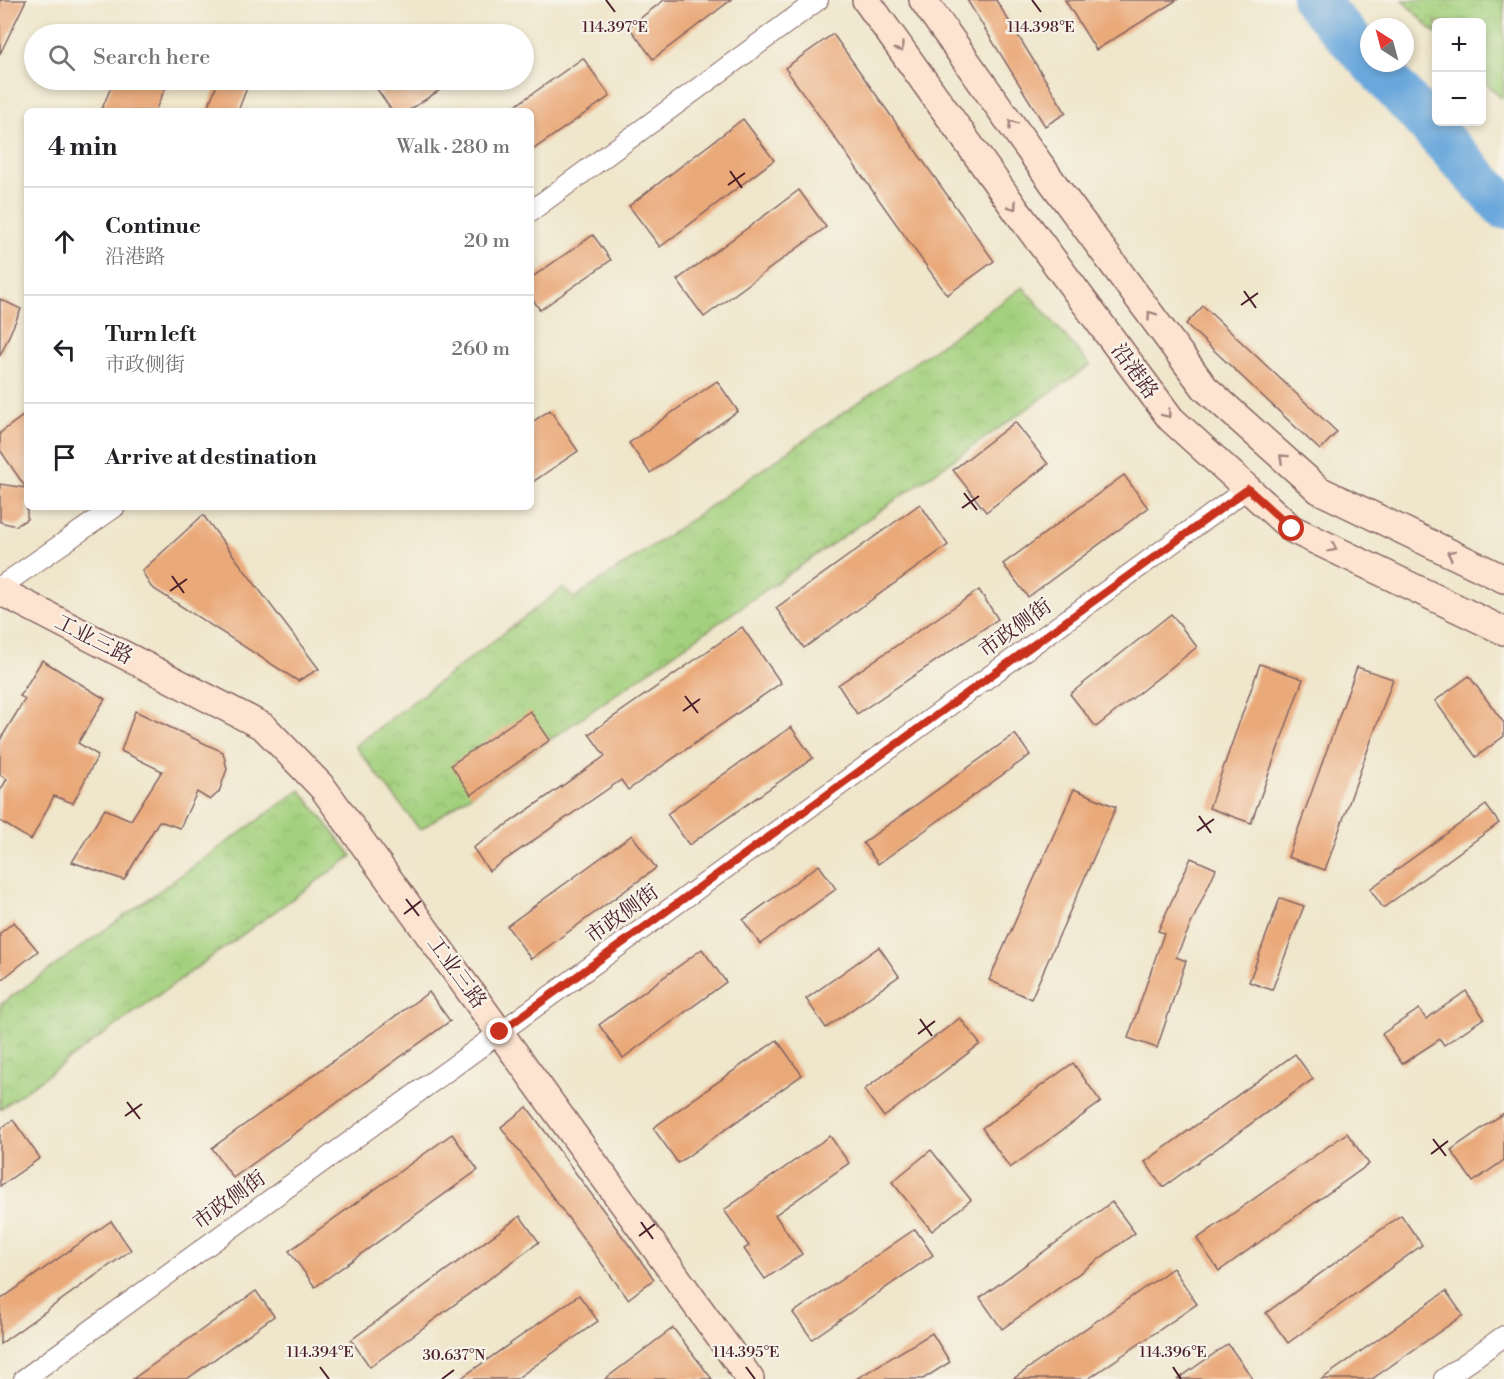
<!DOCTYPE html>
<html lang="en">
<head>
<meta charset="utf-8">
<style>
  :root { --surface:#fff; --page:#f2f2f2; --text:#202124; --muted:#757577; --line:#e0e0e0 }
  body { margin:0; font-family:"Libre Bodoni","Noto Serif SC",serif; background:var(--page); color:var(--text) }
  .controls { position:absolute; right:18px; top:18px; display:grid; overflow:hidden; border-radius:9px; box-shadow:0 3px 9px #0003 }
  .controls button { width:54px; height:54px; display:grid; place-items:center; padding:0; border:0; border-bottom:2px solid var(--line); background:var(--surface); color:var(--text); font:30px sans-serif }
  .compass { position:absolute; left:1360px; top:18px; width:54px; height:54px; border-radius:50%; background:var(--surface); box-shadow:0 3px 9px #0003; rotate:324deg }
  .stop { position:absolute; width:18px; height:18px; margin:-14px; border:4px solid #c8321e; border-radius:50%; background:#fff }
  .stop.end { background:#c8321e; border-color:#fff; box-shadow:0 2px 6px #0008 }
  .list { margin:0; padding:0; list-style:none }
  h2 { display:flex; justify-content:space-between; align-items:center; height:78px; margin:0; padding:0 24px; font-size:26px }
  h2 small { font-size:20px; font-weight:400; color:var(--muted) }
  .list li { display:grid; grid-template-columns:39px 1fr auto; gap:18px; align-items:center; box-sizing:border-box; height:108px; padding:0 24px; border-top:2px solid var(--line) }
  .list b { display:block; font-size:22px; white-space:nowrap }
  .list p { margin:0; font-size:20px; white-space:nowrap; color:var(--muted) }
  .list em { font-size:20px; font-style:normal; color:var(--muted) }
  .icon { flex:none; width:33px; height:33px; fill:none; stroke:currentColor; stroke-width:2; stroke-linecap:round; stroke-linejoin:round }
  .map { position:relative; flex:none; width:1504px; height:1379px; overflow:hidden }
  .search { position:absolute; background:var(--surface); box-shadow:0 3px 9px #0003; left:24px; top:24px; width:510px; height:66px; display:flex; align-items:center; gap:15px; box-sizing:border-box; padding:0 21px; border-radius:33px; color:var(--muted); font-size:22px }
  .panel { position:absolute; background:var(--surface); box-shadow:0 3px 9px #0003; left:24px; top:108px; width:510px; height:402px; border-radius:9px }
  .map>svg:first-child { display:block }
  .park { fill:url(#park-crowns); stroke:#767854; stroke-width:1.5 }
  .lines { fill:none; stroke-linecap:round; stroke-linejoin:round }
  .river { stroke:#6aa8dc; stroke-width:44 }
  .building { fill:#eaa979 }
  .minor-casing { stroke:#846563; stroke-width:22 }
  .secondary-casing { stroke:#846563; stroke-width:30 }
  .minor { stroke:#fff; stroke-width:20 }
  .secondary { stroke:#fde4d1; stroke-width:27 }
  .oneway { stroke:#a4827e }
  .route { stroke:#c8321e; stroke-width:8 }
  .ticks { fill:none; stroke:#4a1f2b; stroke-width:2 }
  .labels { text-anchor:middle; stroke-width:4.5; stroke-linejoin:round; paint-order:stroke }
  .street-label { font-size:21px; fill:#4a1f2b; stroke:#f7f3e8 }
  .ticks-label { font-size:15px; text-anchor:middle; fill:#4a1f2b; stroke:#f7f3e8; stroke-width:4.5; stroke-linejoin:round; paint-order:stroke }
</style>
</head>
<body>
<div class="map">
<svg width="1504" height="1379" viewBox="0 0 1504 1379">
  <defs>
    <pattern id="park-crowns" width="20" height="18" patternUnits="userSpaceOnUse" patternTransform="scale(1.5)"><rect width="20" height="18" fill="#a3d07d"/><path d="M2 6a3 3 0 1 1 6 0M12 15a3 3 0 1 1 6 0" fill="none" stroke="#8eb26c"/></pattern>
  </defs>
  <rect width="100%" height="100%" fill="#f7f3e8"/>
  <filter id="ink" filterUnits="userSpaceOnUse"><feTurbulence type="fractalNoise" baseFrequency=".0167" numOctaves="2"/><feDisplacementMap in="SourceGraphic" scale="12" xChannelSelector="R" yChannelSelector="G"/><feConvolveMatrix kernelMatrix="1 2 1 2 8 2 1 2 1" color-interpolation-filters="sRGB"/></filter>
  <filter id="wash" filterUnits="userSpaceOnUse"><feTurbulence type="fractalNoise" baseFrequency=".008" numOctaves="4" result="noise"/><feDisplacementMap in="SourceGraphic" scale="24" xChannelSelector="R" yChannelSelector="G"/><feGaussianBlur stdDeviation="1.35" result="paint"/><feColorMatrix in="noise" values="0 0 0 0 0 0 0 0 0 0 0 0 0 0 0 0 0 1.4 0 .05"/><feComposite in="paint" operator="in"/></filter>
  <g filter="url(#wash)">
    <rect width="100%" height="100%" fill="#efe6cb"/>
    <g class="park">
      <path d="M1402,0H1504V96L1501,98L1482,79V22H1436V34Z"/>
      <path d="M1023,287L1090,365L420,830L355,746L563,588L574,598L663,539Z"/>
      <path d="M300,790L352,856L0,1109V1005Z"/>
    </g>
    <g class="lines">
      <g class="river">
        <path d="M1314,0L1369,60"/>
        <path d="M1372,63L1504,207"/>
      </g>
    </g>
    <g id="blocks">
      <g class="building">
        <path d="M0,0H26L0,54Z"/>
        <path d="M664,0H731L653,59L629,27Z"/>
        <path d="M967,0H996L1066,113L1045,126Z"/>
        <path d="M1065,0H1177L1096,50Z"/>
        <path d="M833,34L994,261L947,295L785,68Z"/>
        <path d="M583,58L610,96L531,151V111H508Z"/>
        <path d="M114,80H169L155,111H101Z"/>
        <path d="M219,80H250L238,111H206Z"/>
        <path d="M371,80H455L408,111H392Z"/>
        <path d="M743,119L774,160L660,247L629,206Z"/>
        <path d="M799,190L826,227L704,317L677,280Z"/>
        <path d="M593,235L611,260L540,310L531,297V278Z"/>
        <path d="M0,299L21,309L0,356Z"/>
        <path d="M1203,306L1337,432L1320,450L1186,324Z"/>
        <path d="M717,381L738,411L650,473L629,443Z"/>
        <path d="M550,410L578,451L531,483V423Z"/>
        <path d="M27,413V519L16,526L0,522V484L26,488L0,450V433Z"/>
        <path d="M1015,422L1048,464L986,512L953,470Z"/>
        <path d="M1124,475L1148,508L1028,597L1003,564Z"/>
        <path d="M920,504L948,545L804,648L776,608Z"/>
        <path d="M203,515L319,669L298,681L151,587L142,571Z"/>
        <path d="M979,590L998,619L857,714L838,685Z"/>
        <path d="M1171,614L1197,647L1096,727L1070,694Z"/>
        <path d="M742,627L781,683L628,790L621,780L489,871L473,848L605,756L589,734Z"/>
        <path d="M42,660L105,699L78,743L98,755L73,803L54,796L31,840L0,821V791L7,779L0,775V740L25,699L20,696Z"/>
        <path d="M1260,664L1303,679L1251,823L1209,808Z"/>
        <path d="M1357,667L1393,679L1325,870L1288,857Z"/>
        <path d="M1469,676L1504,723V736L1476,757L1435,701Z"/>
        <path d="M135,711L223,752L227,769L219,792L210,800L197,792L180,828L159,821L124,880L72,862L105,809L131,820L162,771L121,751Z"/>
        <path d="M530,711L550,740L471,795L451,765Z"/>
        <path d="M791,727L813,758L689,845L667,814Z"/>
        <path d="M1015,734L1030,755L878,864L863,843Z"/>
        <path d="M1074,789L1116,807L1031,999L989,980Z"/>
        <path d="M1486,805L1499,823L1383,908L1370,889Z"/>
        <path d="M632,835L656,868L531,959L507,926Z"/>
        <path d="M1191,858L1216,869L1176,957L1186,961L1157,1048L1128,1038L1164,933L1158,931Z"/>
        <path d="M819,865L836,889L760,944L743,920Z"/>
        <path d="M1280,898L1304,906L1272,990L1249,982Z"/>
        <path d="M14,922L38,951L0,981V933Z"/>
        <path d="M879,947L899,976L826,1028L806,999Z"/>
        <path d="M702,949L726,982L623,1058L599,1025Z"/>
        <path d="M1466,991L1484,1018L1444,1045L1440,1039L1402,1064L1382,1034L1419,1009L1426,1019Z"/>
        <path d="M429,992L450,1021L233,1178L212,1148Z"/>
        <path d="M960,1018L980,1044L884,1117L864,1090Z"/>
        <path d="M777,1040L802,1075L678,1163L653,1128Z"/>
        <path d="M1295,1054L1313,1079L1163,1187L1145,1162Z"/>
        <path d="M1073,1063L1101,1102L1010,1168L982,1128Z"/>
        <path d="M527,1107L654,1279L628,1299L501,1127Z"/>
        <path d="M1504,1113V1160L1473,1182L1451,1150Z"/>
        <path d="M13,1120L40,1158L0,1186V1129Z"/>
        <path d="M1347,1133L1369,1164L1219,1271L1197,1239Z"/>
        <path d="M452,1134L478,1170L315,1287L289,1251Z"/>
        <path d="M830,1136L849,1163L775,1215L802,1254L765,1279L744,1249L749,1246L724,1210Z"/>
        <path d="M931,1150L971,1200L932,1231L892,1182Z"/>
        <path d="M1112,1202L1135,1233L1002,1329L980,1298Z"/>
        <path d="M1401,1215L1422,1245L1288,1343L1266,1313Z"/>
        <path d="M520,1216L539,1242L370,1367L351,1340Z"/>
        <path d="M111,1221L131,1250L0,1344V1300Z"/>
        <path d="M915,1229L933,1255L812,1339L793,1313Z"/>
        <path d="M1173,1268L1197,1304L1088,1379H1013Z"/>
        <path d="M256,1291L274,1316L187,1379H133Z"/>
        <path d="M1446,1291L1463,1315L1372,1379H1322Z"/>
        <path d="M579,1295L598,1321L516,1379H460Z"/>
        <path d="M673,1328L712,1379H605Z"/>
        <path d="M932,1333L950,1362L923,1379H856Z"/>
        <path d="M1228,1344L1253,1379H1178Z"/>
      </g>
    </g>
  </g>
  <g filter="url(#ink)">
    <use href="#blocks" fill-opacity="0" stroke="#846563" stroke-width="1.5"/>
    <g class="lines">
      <defs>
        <g id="minor">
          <path d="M531,211L818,0"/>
          <path d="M0,587L115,507"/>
          <path d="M24,1379L1248,488"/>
          <path d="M1444,1379L1504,1336"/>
        </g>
        <g id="secondary">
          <path d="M866,0L1016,210L1171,419L1292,529L1504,631"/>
          <path d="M923,0L1053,183L1205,388L1319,490L1504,579"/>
          <path d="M0,591L264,727L323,788L750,1379"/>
        </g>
      </defs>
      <use href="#minor" class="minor-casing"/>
      <use href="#secondary" class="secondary-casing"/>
      <use href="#minor" class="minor"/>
      <use href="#secondary" class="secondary"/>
    </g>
    <defs><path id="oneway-chevron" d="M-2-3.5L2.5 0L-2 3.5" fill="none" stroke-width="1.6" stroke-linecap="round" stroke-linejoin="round" transform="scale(1.5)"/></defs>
    <g class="oneway">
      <use href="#oneway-chevron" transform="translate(900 48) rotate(54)"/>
      <use href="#oneway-chevron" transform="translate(1012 124) rotate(-125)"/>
      <use href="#oneway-chevron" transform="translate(1013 206) rotate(54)"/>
      <use href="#oneway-chevron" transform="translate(1151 315) rotate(-126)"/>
      <use href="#oneway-chevron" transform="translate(1167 414) rotate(52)"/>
      <use href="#oneway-chevron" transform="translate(1283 458) rotate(-138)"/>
      <use href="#oneway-chevron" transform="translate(1333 548) rotate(26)"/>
      <use href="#oneway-chevron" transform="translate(1451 554) rotate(-154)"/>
    </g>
  </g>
  <g class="lines" filter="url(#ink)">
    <path class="route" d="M500,1032L1248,489L1292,529"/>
  </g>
  <path class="ticks" d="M606,0L615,12M1032,0L1041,12M730,171L742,188M728,185L745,173M1244,291L1256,308M1241,305L1258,293M964,493L977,510M962,508L979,496M172,576L184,593M170,591L187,579M685,696L698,713M683,711L700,699M1199,816L1211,833M1197,831L1214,819M406,899L419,916M404,914L421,901M920,1019L932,1036M918,1034L935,1021M127,1102L140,1119M125,1116L142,1104M1433,1139L1446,1156M1431,1154L1448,1141M641,1222L653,1239M639,1236L655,1224M320,1367L329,1379M746,1367L755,1379M1173,1367L1181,1379M442,1379L454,1370"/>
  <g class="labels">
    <g class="street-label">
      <text transform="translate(1135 371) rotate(54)" y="7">沿港路</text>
      <text transform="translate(1015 628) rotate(-36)" y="7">市政侧街</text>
      <text transform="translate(94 639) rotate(27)" y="7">工业三路</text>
      <text transform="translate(622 914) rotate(-36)" y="7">市政侧街</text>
      <text transform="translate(457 972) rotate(54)" y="7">工业三路</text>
      <text transform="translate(229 1200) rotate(-36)" y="7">市政侧街</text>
    </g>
  </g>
  <g class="ticks-label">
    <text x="615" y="32">114.397°E</text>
    <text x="1041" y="32">114.398°E</text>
    <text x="320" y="1357">114.394°E</text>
    <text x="746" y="1357">114.395°E</text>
    <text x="1173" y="1357">114.396°E</text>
    <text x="454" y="1360">30.637°N</text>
  </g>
</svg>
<div class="controls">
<button>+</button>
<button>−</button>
</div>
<svg class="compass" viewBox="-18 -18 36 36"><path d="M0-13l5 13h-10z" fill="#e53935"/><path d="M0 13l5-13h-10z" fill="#757577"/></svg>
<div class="stop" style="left:1292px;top:529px"></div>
<div class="stop end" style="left:500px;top:1032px"></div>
<div class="search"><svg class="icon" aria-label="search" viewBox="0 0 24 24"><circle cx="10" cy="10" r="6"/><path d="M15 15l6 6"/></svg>Search here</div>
<section class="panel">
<h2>4 min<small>Walk · 280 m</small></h2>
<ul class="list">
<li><svg class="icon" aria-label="ahead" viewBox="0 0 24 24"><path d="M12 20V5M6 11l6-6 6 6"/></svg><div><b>Continue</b><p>沿港路</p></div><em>20 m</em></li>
<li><svg class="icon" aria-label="left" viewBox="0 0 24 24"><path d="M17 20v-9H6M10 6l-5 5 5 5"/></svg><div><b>Turn left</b><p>市政侧街</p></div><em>260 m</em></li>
<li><svg class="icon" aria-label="arrive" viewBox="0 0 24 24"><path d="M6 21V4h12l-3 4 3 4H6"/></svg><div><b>Arrive at destination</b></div></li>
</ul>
</section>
</div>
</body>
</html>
